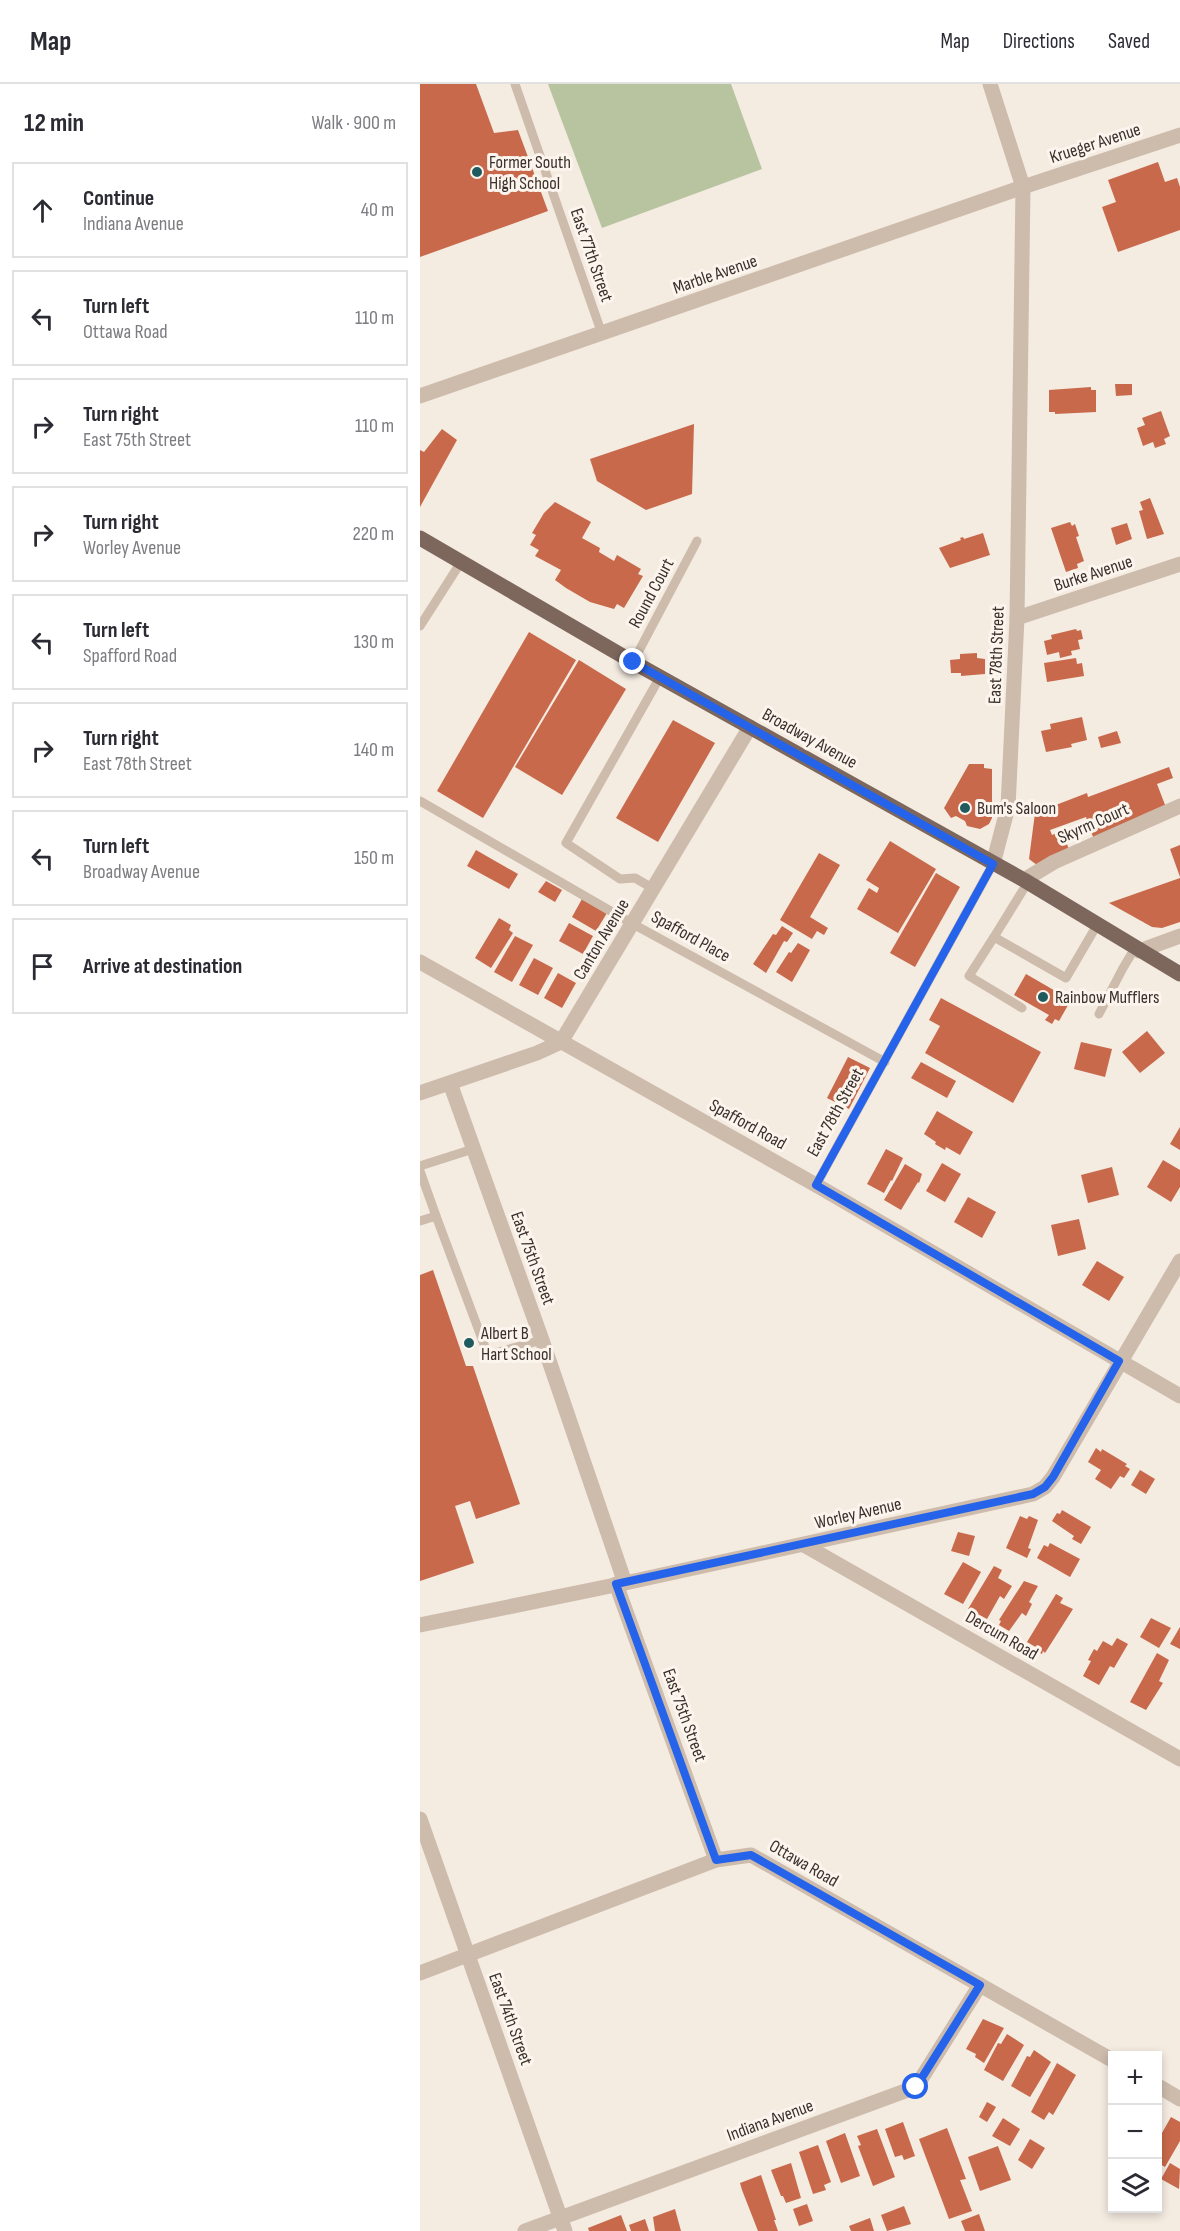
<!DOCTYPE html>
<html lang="en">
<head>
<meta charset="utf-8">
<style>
  :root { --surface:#fff; --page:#f2f2f3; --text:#2b2b33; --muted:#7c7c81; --line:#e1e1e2 }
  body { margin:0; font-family:"Sofia Sans Condensed",sans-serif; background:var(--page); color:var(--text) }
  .controls { position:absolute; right:18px; bottom:18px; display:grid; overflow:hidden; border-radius:0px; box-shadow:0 3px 9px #0003 }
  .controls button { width:54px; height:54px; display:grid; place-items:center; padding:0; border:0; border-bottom:2px solid var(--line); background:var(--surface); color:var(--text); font:30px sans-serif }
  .stop { position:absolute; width:18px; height:18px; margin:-14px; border:4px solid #2563eb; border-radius:50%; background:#fff }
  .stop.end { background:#2563eb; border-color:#fff; box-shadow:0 2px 6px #0008 }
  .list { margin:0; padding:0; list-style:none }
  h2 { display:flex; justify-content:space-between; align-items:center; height:78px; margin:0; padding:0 24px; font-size:26px }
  h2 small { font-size:20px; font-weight:400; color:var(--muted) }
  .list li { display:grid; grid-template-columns:39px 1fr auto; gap:18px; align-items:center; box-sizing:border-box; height:96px; margin:0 12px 12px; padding:0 12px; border:2px solid var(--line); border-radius:0px }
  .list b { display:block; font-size:22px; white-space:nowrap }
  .list p { margin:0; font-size:20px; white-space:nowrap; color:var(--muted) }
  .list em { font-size:20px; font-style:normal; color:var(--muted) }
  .icon { flex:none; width:33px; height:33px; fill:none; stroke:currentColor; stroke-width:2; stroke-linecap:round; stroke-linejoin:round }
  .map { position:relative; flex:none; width:760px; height:2147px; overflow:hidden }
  header { display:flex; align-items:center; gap:36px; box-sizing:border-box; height:84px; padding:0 30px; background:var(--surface); border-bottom:2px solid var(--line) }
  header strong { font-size:28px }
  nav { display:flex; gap:33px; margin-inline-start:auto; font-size:21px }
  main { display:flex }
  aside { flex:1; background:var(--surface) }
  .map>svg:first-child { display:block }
  .green { fill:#b8c4a0 }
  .building { fill:#c8694b }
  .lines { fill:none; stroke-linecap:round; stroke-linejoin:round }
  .lane { stroke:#cdbbac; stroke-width:9 }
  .street { stroke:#cdbbac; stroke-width:15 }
  .primary { stroke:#7d675c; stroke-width:15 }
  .route { stroke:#2563eb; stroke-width:8 }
  .poi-dot { fill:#1f5a5e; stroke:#fbf5ee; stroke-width:2 }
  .labels { text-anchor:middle; stroke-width:6; stroke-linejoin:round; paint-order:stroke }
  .street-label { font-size:18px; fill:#3b302b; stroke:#fbf5ee }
  .poi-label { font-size:18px; fill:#3b302b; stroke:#fbf5ee; text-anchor:start }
</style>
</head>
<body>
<header>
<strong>Map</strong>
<nav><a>Map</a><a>Directions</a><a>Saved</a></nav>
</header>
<main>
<aside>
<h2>12 min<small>Walk · 900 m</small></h2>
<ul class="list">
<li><svg class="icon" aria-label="ahead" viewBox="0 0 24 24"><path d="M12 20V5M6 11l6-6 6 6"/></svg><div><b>Continue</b><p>Indiana Avenue</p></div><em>40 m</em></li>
<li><svg class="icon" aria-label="left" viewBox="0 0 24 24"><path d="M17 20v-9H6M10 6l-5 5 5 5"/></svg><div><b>Turn left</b><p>Ottawa Road</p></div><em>110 m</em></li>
<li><svg class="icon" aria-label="right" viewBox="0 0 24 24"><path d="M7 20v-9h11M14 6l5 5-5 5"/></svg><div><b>Turn right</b><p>East 75th Street</p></div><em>110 m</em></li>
<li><svg class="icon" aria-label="right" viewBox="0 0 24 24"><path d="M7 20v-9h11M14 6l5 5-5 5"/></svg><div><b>Turn right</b><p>Worley Avenue</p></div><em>220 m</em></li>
<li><svg class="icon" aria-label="left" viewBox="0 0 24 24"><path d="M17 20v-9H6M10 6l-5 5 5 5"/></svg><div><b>Turn left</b><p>Spafford Road</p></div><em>130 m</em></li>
<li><svg class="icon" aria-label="right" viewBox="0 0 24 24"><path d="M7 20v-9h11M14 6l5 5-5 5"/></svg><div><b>Turn right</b><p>East 78th Street</p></div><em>140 m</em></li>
<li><svg class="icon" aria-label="left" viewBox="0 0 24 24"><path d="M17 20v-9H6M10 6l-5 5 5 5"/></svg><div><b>Turn left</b><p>Broadway Avenue</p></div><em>150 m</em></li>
<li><svg class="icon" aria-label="arrive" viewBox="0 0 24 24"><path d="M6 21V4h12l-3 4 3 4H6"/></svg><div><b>Arrive at destination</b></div></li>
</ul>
</aside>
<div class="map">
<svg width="760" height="2147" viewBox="0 0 760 2147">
  <rect width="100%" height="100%" fill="#f4ebe1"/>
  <path class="green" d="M128,0H311L342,85L182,144Z"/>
  <g class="building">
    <path d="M0,0H56L74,49L98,46L128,127L0,173Z"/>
    <path d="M738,78L745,98L757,94L760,103V146L698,168L682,123L696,118L688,96Z"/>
    <path d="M695,300H712V311L696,312Z"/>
    <path d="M671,303V306H676V328L635,330V328H629V306Z"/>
    <path d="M741,327L750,352L744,355L746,360L735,364L733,358L723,362L717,344L725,341L722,334Z"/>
    <path d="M274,340L272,410L226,426L177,397L170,375Z"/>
    <path d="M22,345L37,356L0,423V366L4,368Z"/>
    <path d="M730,414L744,450L727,455L719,427L723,426L720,418Z"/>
    <path d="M135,418L171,438L162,454L180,464L179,468L194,477L197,471L221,485L218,490L223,492L204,524L197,520L194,525L170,518L146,504L135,496L141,486L115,472L119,466L110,461L116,451L112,449L124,429Z"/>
    <path d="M650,438L652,442L655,440L659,452L656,453L664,477L657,480L658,484L646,488L631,444Z"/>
    <path d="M707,439L712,455L696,461L691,444Z"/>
    <path d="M563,449L570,471L530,484L519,464L541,456L540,454L543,453L544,455Z"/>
    <path d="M656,545L657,547L661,546L663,555L658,556L660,565L651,567L652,571L640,574L639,568L627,571L624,557L632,555L631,551Z"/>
    <path d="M109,548L156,576L63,734L17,707Z"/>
    <path d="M557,569V574L565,575V590L541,592V589H531L530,576L540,575V570Z"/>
    <path d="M656,574L657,580L662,579L664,592L627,598L624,579Z"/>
    <path d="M159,576L206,605L142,711L95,683Z"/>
    <path d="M662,633L667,656L651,660L652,663L626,668L621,647L631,645L630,640Z"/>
    <path d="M253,636L295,659L238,758L196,734Z"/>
    <path d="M697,647L701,659L681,664L678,653Z"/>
    <path d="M549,680H564V684L572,685V734L569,740L560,745L547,742L545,737L536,732L531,734L524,724Z"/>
    <path d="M749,683L753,694L737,700L747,726L673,753L666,733L630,746L632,751L642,747L650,768L617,781L609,775L615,729L667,709L668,713Z"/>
    <path d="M470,757L516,785L478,849L437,825L449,804L457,809L459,804L446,796Z"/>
    <path d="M760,761V793L750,765Z"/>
    <path d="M56,766L98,790L89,805L47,782Z"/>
    <path d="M399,769L420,781L390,833L408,844L404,851L397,847L392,855L360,836Z"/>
    <path d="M516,789L540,803L495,883L470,869Z"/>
    <path d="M760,794V838L742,844L732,843L689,819Z"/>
    <path d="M126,797L142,806L135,818L118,808Z"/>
    <path d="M162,815L187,829L176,847L152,833Z"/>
    <path d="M79,834L91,841L89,846L93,849L71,884L55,874Z"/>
    <path d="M149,839L173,852L163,870L139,857Z"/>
    <path d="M362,842L373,849L367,858L364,857L346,889L333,880L353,850L356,851Z"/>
    <path d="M95,852L113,861L92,898L74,888Z"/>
    <path d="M378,859L390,866L372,898L356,888L369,868L371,869Z"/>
    <path d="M114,874L133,884L118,911L99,901Z"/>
    <path d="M138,889L156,899L142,924L124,914Z"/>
    <path d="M606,890L651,916L639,937L635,935L632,940L625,936L629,931L594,911Z"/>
    <path d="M521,914L621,968L593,1019L505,969L520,942L509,936Z"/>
    <path d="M727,947L745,969L720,989L702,968Z"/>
    <path d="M661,958L692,965L685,993L654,985Z"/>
    <path d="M428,973L450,984L429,1025L407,1014Z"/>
    <path d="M501,978L536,997L527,1014L491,994Z"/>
    <path d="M517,1027L553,1048L540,1071L526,1063L525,1066L515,1060L516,1058L504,1050Z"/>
    <path d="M760,1043V1066L750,1060Z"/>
    <path d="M466,1065L483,1074L472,1097L471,1096L464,1109L447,1100Z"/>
    <path d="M743,1076L760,1086V1103L751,1118L727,1103Z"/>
    <path d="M522,1079L541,1090L525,1118L506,1107Z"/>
    <path d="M485,1080L502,1090L499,1099L498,1098L481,1126L464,1116Z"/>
    <path d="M692,1083L699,1111L668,1119L661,1091Z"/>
    <path d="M548,1113L576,1128L562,1154L534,1138Z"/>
    <path d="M659,1135L666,1165L638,1172L631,1141Z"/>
    <path d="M677,1177L704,1193L689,1217L662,1201Z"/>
    <path d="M13,1186L46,1282H53L100,1420L56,1435L50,1417L35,1422L54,1479L0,1497V1191Z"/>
    <path d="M676,1364L681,1368L682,1365L707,1380L705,1382L710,1385L704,1394L700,1392L691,1405L675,1395L681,1386L668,1378Z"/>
    <path d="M720,1386L735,1395L726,1410L711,1401Z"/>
    <path d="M642,1426L671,1443L661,1460L652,1455L654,1452L632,1437L637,1429L640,1430Z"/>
    <path d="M600,1432L607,1435L609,1432L618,1436L608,1464L611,1465L607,1474L586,1464Z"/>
    <path d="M538,1448L555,1452L549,1472L531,1467Z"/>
    <path d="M630,1459L660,1475L650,1493L617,1474L624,1461L628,1463Z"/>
    <path d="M543,1478L561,1488L543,1520L524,1510Z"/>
    <path d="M574,1482L582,1486L578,1494L592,1502L584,1515L580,1512L567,1535L548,1525Z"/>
    <path d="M604,1497L618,1502L609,1518L612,1520L606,1532L602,1529L589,1547L579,1541L581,1537L579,1536Z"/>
    <path d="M636,1510L643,1514L640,1519L653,1525L625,1569L623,1567L622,1570L618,1568L619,1565L607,1558Z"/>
    <path d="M731,1534L751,1544L739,1564L720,1553Z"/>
    <path d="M760,1543V1565L750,1560Z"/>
    <path d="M697,1554L708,1560L694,1584L690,1582L679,1601L663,1592L671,1577L668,1576L674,1565L677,1567L683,1557L692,1562Z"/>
    <path d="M737,1569L749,1576L739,1597L743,1599L726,1626L710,1618Z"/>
    <path d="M563,1935L584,1944L564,1979L555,1973L556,1970L546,1965Z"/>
    <path d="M587,1950L604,1961L583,1997L564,1986L578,1959L581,1960Z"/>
    <path d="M614,1966L631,1978L610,2013L591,2002L607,1972L610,1973Z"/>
    <path d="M637,1979L656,1991L633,2031L629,2028L624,2036L611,2028Z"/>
    <path d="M567,2018L576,2023L567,2038L559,2033Z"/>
    <path d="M751,2033L760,2038V2057L745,2083L738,2079L740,2065L738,2064V2056Z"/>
    <path d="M583,2034L600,2045L590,2062L572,2052Z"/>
    <path d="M483,2038L495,2072L484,2076L482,2071L475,2073L465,2045Z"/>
    <path d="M527,2044L546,2095L540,2096L552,2127L529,2135L499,2055Z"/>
    <path d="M457,2045L475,2093L453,2102L438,2062L441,2061L437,2052Z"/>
    <path d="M425,2049L440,2092L421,2099L406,2057Z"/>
    <path d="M610,2055L625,2064L612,2085L598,2076Z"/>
    <path d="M398,2061L411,2098L404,2101L406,2106L393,2110L379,2068Z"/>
    <path d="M578,2062L591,2096L560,2107L548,2073Z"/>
    <path d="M371,2079L381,2114L366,2119L363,2112H361L351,2086Z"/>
    <path d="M750,2079L760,2085L759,2105L741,2095Z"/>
    <path d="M341,2091L356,2136H354L358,2147H338L322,2106L320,2099Z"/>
    <path d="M387,2120L393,2137L379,2142L373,2125Z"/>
    <path d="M484,2122L491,2140L467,2147L461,2131Z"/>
    <path d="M255,2125L261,2147H235L233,2133Z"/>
    <path d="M559,2130L565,2147H545L541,2137Z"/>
    <path d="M201,2131L207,2147H169L168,2144Z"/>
    <path d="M450,2134L454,2147H431L429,2142Z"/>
    <path d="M225,2135L229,2147H211L209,2141Z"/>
  </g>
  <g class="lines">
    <g class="lane">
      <path d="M95,0L182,250"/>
      <path d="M0,542L41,478"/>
      <path d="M213,578L277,457"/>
      <path d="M0,717L213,840L465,978"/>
      <path d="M608,798L574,853L646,894L677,841"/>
      <path d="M234,805L215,794L200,795L146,759L240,593"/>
      <path d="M574,853L549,892L602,924"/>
      <path d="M679,930L703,884L715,864"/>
      <path d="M0,1082L53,1065"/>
      <path d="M0,1087L16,1132"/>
      <path d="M396,1101L573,780"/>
      <path d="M0,1137L16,1132L68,1271L122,1256"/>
    </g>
    <g class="street">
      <path d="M570,0L603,103L597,534L588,723L573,780"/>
      <path d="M0,312L603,103L760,51"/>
      <path d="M597,534L760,480"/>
      <path d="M604,796L634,778L760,722"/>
      <path d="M719,867L760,852"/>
      <path d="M0,878L396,1101L760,1312"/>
      <path d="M30,999L122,1256L205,1499"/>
      <path d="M0,1009L117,969L141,958L330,643"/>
      <path d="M384,1461L760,1675"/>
      <path d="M196,1500L296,1776"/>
      <path d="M0,1541L205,1499L613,1410L625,1403L633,1393L760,1177"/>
      <path d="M0,1735L145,2147"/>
      <path d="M0,1889L296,1776L331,1771L692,1976"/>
      <path d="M738,2002L760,2015"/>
      <path d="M105,2147L496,2003L560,1901"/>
    </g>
    <path class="primary" d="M0,454L213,578L604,796L760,890"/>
  </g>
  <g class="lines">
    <path class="route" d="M213,578L573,780L396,1101L699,1277L633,1393L625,1403L613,1410L196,1500L296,1776L331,1771L560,1901L496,2003"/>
  </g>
  <g class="poi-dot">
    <circle cx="57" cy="88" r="6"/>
    <circle cx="545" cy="724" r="6"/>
    <circle cx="623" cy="913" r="6"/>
    <circle cx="49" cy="1259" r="6"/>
  </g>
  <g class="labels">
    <g class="street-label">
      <text transform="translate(675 59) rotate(-18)" y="6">Krueger Avenue</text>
      <text transform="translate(172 171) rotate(71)" y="6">East 77th Street</text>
      <text transform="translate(295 190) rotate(-19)" y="6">Marble Avenue</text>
      <text transform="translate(673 489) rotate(-18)" y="6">Burke Avenue</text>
      <text transform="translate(231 509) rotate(-62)" y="6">Round Court</text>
      <text transform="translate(576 571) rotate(-88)" y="6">East 78th Street</text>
      <text transform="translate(390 654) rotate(29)" y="6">Broadway Avenue</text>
      <text transform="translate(673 739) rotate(-24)" y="6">Skyrm Court</text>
      <text transform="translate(271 852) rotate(29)" y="6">Spafford Place</text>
      <text transform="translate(181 855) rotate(-59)" y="6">Canton Avenue</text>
      <text transform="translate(415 1028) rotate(-61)" y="6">East 78th Street</text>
      <text transform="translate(328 1040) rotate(29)" y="6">Spafford Road</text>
      <text transform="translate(113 1174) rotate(70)" y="6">East 75th Street</text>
      <text transform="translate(438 1429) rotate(-13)" y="6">Worley Avenue</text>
      <text transform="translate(582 1551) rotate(30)" y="6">Dercum Road</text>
      <text transform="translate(265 1631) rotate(70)" y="6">East 75th Street</text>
      <text transform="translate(384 1779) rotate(30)" y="6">Ottawa Road</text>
      <text transform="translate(91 1935) rotate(70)" y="6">East 74th Street</text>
      <text transform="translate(350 2036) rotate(-20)" y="6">Indiana Avenue</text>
    </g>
    <g class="poi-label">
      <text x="69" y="84">Former South<tspan x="69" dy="21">High School</tspan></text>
      <text x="557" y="730">Bum's Saloon</text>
      <text x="635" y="919">Rainbow Mufflers</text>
      <text x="61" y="1255">Albert B<tspan x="61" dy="21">Hart School</tspan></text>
    </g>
  </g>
</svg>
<div class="controls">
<button>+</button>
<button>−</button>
<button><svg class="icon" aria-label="layers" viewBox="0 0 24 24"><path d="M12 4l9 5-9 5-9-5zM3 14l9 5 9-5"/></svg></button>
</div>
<div class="stop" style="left:496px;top:2003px"></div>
<div class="stop end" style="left:213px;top:578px"></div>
</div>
</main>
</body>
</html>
